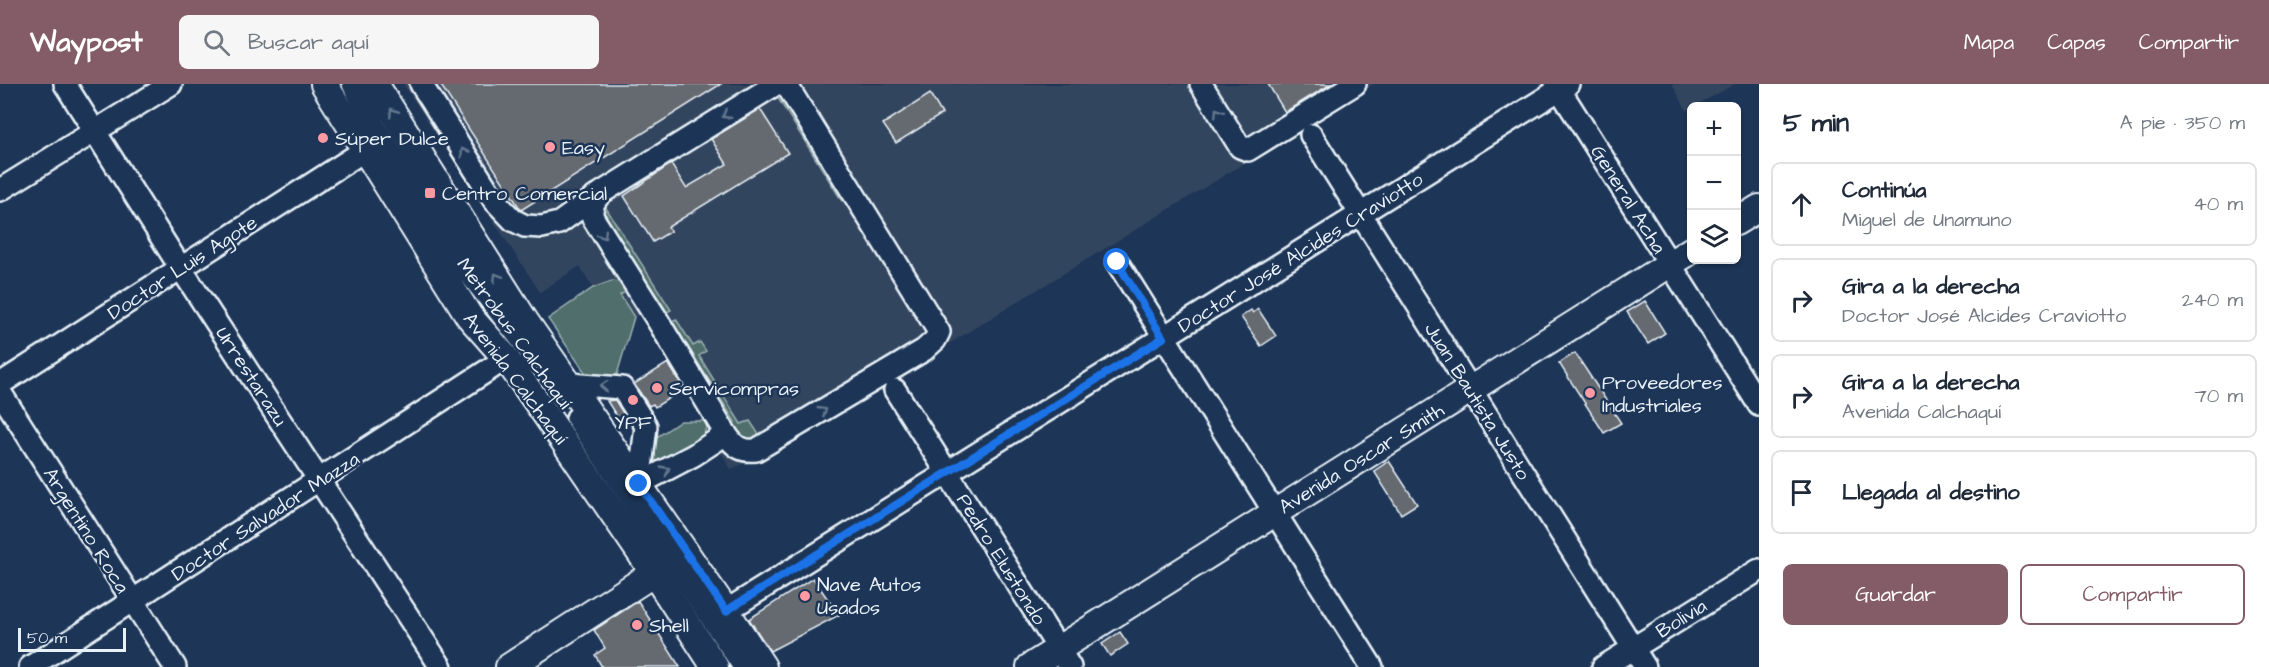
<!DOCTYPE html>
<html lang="es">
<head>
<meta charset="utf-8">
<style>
  :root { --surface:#fff; --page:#f6f6f7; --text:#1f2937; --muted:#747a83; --line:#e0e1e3; --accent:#845c67 }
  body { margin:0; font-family:"Architects Daughter",sans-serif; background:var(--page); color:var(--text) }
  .controls { position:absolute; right:18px; top:18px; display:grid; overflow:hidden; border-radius:9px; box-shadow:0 2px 4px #0004 }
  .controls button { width:54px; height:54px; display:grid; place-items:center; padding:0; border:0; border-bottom:2px solid var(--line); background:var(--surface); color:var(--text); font:30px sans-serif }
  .scale { position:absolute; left:18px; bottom:15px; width:108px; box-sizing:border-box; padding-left:6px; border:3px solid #e8f1f8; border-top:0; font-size:16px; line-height:21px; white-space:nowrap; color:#e8f1f8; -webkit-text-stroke:4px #1d3557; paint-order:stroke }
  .stop { position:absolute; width:18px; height:18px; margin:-14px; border:4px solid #1a73e8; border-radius:50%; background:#fff }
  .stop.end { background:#1a73e8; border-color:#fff; box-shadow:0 2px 6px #0008 }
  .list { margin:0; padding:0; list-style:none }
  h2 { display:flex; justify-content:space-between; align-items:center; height:78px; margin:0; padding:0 24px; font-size:26px }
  h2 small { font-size:20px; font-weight:400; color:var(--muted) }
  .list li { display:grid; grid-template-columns:39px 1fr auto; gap:18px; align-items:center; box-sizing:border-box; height:84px; margin:0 12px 12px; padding:0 12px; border:2px solid var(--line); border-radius:9px }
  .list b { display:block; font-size:22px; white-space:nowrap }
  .list p { margin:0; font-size:20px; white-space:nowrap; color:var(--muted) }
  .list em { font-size:20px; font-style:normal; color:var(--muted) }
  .actions { display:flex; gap:12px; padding:18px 24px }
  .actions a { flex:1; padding:14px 0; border:2px solid var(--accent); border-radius:9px; text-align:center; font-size:21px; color:var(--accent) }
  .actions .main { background:var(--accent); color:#fff }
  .icon { flex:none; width:33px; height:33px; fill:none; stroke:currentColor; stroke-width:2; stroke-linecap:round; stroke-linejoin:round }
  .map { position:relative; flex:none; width:1759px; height:583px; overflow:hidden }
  header { display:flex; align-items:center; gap:36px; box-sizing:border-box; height:84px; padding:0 30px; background:var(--accent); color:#fff }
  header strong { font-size:28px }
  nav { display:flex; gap:33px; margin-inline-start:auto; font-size:21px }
  .search { width:420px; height:54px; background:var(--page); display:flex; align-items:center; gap:15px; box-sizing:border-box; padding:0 21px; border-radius:9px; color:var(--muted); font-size:22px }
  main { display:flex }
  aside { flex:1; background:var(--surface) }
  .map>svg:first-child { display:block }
  .built { fill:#33455e }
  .green { fill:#4f6e6c; stroke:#9cb0b2; stroke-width:1.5 }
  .building { fill:#65696f; stroke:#e8f1f8; stroke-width:1.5 }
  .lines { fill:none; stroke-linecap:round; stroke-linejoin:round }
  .minor-casing { stroke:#e8f1f8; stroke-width:26 }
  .major-casing { stroke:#e8f1f8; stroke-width:30 }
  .minor { stroke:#1d3557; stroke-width:21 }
  .major { stroke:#1d3557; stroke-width:26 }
  .oneway { stroke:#64778f }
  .route { stroke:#1a73e8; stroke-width:8 }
  .poi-dot { fill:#ff9aa2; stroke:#1d3557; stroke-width:2 }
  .labels { text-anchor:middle; stroke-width:5; stroke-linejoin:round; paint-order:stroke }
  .poi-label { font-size:20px; fill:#e8f1f8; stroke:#1d3557; text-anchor:start }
  .street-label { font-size:20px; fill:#e8f1f8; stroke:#1d3557 }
</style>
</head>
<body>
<header>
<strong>Waypost</strong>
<div class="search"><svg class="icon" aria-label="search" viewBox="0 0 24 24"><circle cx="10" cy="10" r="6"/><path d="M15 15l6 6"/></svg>Buscar aquí</div>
<nav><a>Mapa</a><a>Capas</a><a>Compartir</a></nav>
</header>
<main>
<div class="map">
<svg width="1759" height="583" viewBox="0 0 1759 583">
  <rect width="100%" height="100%" fill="#1d3557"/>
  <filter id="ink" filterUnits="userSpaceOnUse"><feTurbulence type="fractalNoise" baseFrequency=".0167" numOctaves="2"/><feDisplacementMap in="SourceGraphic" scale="12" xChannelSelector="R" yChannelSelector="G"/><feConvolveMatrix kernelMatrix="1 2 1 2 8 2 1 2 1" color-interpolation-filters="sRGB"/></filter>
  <g filter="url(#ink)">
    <g class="built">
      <path d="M403,0H1374L772,368L731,385L722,370L714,369L698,379L688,362L704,350L708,337L640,230L634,233L612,197L593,204L580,182L540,208Z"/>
      <path d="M1672,0H1735L1695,22H1692L1687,27Z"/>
    </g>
    <g class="green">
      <path d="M781,8L847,114L842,117L776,11Z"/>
      <path d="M606,124L671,226L667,228L602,127Z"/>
      <path d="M612,197L620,198L627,207L620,211L634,233L616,294H589L548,235L593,204Z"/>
      <path d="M676,235L693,262L700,258L706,267L699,272L741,340L750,337L762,355L746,356L729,344L735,338L672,237Z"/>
      <path d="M681,337H708L704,350L656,382L654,355Z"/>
    </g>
    <g class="building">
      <path d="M440,0H721L521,126Z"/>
      <path d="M1268,0H1331L1285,28Z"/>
      <path d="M930,10L942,30L896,59L883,40Z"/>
      <path d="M760,25L788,69L668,143L671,147L653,158L624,112L671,80L686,104L727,80L711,55Z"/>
      <path d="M1645,217L1665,249L1648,260L1627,228Z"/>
      <path d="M1258,225L1276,252L1261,262L1241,233L1251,226L1253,229Z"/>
      <path d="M1575,269L1621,339L1604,349L1559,279Z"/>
      <path d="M668,279L684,305L655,323L653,320L649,322L634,300Z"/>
      <path d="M615,316L627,335L621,339L607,317Z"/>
      <path d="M1389,377L1417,420L1401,430L1374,387Z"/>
      <path d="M813,494L839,531L770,567L749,535Z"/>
      <path d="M638,517L680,583H602L595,571L605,564L594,546Z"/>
      <path d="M1120,548L1128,560L1110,572L1102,560Z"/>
    </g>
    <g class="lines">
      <defs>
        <g id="minor">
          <path d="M65,0L180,183L441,583"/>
          <path d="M353,0L374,42L466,185L536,274"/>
          <path d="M421,0L494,116L513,136L525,142L542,143L559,139L598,111"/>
          <path d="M776,0L601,109C594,117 590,124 593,134L658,237L726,350C734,362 741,368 756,366L924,266L935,256L939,248L786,0"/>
          <path d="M1201,0L1240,63L1248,66L1355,0"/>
          <path d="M1556,0L1759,321"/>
          <path d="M1311,51L1645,583"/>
          <path d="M0,106L171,0"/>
          <path d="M1117,178L1372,583"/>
          <path d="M0,300L365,66"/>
          <path d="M569,300L622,304L646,342L639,400"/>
          <path d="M895,306L1070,583"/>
          <path d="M0,308L175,583"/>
          <path d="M577,334L744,583"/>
          <path d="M639,400L694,371L726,350"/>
          <path d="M726,527L1568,0"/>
          <path d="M30,583L499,279"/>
          <path d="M1603,583L1759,486"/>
        </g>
        <g id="major">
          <path d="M324,0L469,232L505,273L544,328L654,489L715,583"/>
          <path d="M375,0L525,237L726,527L763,583"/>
          <path d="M1736,138L1759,124"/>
          <path d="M509,583L654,489L684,467"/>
          <path d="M1030,583L1692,166"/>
        </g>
      </defs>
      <use href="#minor" class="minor-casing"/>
      <use href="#major" class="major-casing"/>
      <use href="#minor" class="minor"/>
      <use href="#major" class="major"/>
    </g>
    <defs><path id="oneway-chevron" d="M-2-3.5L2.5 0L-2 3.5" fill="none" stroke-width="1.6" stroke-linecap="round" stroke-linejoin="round" transform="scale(1.5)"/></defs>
    <g class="oneway">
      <use href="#oneway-chevron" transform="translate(393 28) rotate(-122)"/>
      <use href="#oneway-chevron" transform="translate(1218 28) rotate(-122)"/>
      <use href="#oneway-chevron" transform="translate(726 31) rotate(148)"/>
      <use href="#oneway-chevron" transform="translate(464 68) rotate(-122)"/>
      <use href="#oneway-chevron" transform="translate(603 151) rotate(58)"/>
      <use href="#oneway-chevron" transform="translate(497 193) rotate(-122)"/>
      <use href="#oneway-chevron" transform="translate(604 302) rotate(-176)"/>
      <use href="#oneway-chevron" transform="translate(823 327) rotate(-31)"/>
      <use href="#oneway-chevron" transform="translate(666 386) rotate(-28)"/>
    </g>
  </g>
  <g class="lines" filter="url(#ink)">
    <path class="route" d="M639,400L726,527L1163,254L1117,178"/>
  </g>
  <g class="poi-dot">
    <circle cx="323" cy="54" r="6"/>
    <circle cx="550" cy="63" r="6"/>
    <rect x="424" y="103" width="12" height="12" rx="3"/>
    <circle cx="657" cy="304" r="6"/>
    <circle cx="1590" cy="309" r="6"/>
    <circle cx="633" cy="316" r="6"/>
    <circle cx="805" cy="512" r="6"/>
    <circle cx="637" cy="541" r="6"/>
  </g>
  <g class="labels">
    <g class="poi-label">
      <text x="335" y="61">Súper Dulce</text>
      <text x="562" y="70">Easy</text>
      <text x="442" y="116">Centro Comercial</text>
      <text x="1602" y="305">Proveedores<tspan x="1602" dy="23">Industriales</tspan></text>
      <text x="669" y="311">Servicompras</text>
      <text x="633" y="345" text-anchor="middle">YPF</text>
      <text x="817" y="507">Nave Autos<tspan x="817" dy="23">Usados</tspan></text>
      <text x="649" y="548">Shell</text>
    </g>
    <g class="street-label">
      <text transform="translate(1629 115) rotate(58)" y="7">General Acha</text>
      <text transform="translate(1300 168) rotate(-32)" y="7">Doctor José Alcides Craviotto</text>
      <text transform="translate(182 183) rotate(-33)" y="7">Doctor Luis Agote</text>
      <text transform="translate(515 249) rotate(54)" y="7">Metrobus Calchaquí</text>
      <text transform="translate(252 292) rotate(57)" y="7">Urrestarazu</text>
      <text transform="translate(516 294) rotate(53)" y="7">Avenida Calchaquí</text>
      <text transform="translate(1478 317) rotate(58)" y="7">Juan Bautista Justo</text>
      <text transform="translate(1361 374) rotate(-32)" y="7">Avenida Oscar Smith</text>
      <text transform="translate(265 432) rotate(-33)" y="7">Doctor Salvador Mazza</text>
      <text transform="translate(87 446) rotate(58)" y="7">Argentino Roca</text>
      <text transform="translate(1002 475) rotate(58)" y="7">Pedro Elustondo</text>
      <text transform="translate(1681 534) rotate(-32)" y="7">Bolivia</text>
    </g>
  </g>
</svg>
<div class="controls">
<button>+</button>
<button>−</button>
<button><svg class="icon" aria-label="layers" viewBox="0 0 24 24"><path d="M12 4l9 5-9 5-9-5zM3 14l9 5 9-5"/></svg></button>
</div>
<div class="scale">50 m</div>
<div class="stop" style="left:1117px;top:178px"></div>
<div class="stop end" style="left:639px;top:400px"></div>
</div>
<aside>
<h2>5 min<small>A pie · 350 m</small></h2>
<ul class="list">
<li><svg class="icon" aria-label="ahead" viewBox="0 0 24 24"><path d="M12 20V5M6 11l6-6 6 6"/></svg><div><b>Continúa</b><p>Miguel de Unamuno</p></div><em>40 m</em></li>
<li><svg class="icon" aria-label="right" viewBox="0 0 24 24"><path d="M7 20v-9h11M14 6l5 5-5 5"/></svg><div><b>Gira a la derecha</b><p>Doctor José Alcides Craviotto</p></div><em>240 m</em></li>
<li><svg class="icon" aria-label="right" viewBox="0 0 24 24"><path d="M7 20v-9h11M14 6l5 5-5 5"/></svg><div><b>Gira a la derecha</b><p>Avenida Calchaquí</p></div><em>70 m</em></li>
<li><svg class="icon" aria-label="arrive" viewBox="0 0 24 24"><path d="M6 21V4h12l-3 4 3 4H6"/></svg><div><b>Llegada al destino</b></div></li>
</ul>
<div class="actions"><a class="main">Guardar</a><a>Compartir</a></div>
</aside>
</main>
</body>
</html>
